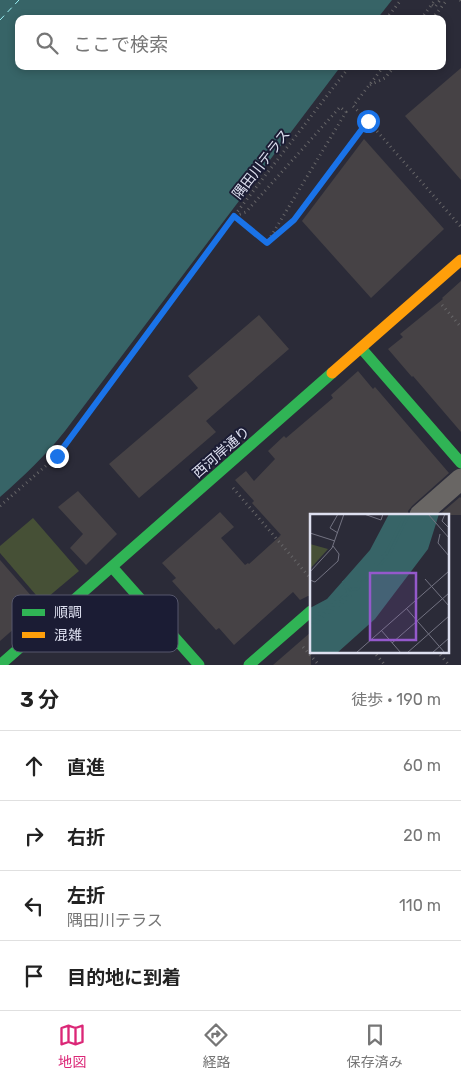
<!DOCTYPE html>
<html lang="ja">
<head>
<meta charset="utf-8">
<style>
  :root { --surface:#fff; --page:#f6f6f6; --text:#222; --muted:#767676; --line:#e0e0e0; --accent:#db2777 }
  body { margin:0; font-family:Rubik,"Noto Sans JP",sans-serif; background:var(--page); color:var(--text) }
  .stop { position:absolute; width:15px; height:15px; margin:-11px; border:4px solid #1a73e8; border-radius:50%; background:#fff }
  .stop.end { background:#1a73e8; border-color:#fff; box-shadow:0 1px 5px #0008 }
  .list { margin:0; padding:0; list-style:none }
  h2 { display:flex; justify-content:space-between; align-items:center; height:65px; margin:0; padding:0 20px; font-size:21px }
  h2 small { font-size:16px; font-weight:400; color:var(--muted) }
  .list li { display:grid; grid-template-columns:32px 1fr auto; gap:15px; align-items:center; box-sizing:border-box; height:70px; padding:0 20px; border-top:1px solid var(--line) }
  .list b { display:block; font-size:19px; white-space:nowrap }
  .list p { margin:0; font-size:16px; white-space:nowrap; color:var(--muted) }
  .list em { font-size:16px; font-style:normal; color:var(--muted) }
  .icon { flex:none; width:28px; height:28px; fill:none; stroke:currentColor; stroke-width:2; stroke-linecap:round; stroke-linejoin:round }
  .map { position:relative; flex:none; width:461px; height:665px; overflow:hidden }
  .search { position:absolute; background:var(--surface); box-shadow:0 2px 8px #0003; left:15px; right:15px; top:15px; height:55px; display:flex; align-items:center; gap:12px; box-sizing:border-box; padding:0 18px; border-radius:10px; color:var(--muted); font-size:19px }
  .sheet { height:345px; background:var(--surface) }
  nav { display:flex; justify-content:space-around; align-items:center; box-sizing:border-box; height:70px; border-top:1px solid var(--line); background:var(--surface); font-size:14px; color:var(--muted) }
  nav a { display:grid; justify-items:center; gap:2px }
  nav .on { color:var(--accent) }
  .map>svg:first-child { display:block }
  .green { fill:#465036 }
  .water { fill:#376467 }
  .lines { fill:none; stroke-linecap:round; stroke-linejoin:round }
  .ferry { stroke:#9cf3f7; stroke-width:1; stroke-dasharray:6 5; stroke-linecap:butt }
  .building { fill:#464245 }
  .path { stroke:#676668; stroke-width:3; stroke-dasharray:1 4; stroke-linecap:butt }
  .street { stroke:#696664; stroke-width:21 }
  .fast { stroke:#30b455; stroke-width:11 }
  .slow { stroke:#ff9f0a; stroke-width:11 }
  .route { stroke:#1a73e8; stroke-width:6 }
  .labels { text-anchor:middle; stroke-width:4; stroke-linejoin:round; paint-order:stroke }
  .street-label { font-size:14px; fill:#dee0f0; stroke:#1b1c34 }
  .inset-river { fill:none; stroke:#376467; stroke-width:2.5 }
  .inset-road { fill:none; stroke:#737382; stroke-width:1 }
  .view { fill:#9459cb; fill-opacity:0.15; stroke:#9459cb; stroke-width:2.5 }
  .inset-edge { fill:none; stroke:#dee0f0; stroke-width:2.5 }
  .key { fill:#1b1c34; stroke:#56576c; stroke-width:1 }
  .key-label { font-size:14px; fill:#dee0f0 }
</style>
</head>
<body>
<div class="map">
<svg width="461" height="665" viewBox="0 0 461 665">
  <rect width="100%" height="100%" fill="#2b2b38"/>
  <path class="green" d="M33,518L79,571L42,602L0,553V546Z"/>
  <path class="water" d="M0,0H392L377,19H19V66H341L65,431C45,456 24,476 0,497Z"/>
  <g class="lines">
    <path class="ferry" d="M0,20L19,0"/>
  </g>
  <g class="building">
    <path d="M461,68V180L405,116Z"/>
    <path d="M364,139L444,229L371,298L302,221Z"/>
    <path d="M461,281V432L413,376L412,377L388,349L403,337L400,334L443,299L442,298Z"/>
    <path d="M259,315L289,349L206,421L216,432L139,498L109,464L198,388L188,376Z"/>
    <path d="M358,371L373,389L375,387L449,473L412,506L408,511V515H311V596H308L300,600L293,592L234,645L219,628L216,630L172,581L176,578L162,563L220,512L234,527L221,538L245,565L248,563L249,564L280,536H279L281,535L252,503L254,501L235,480L246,471L254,481L275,459L268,451L284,436L286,438L333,398L331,395Z"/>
    <path d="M78,491L117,534L86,565L70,548L83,534L58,507Z"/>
    <path d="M460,497L461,498V515H439Z"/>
    <path d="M0,560L40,606L0,641Z"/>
    <path d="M311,632V665H273Z"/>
  </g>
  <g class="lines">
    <g class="path">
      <path d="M460,0L461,1"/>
      <path d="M432,5L435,7L440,0"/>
      <path d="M386,19L401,0"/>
      <path d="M421,19L435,0"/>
      <path d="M432,19L447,0"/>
      <path d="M370,85L385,78L395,66"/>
      <path d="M368,121L353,106L384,66"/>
      <path d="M235,216L246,212L340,107L346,112L267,243"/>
      <path d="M235,217L267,243"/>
      <path d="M269,241L294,220L368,121L461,227"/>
      <path d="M442,305L461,327"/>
      <path d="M233,488L311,579"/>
      <path d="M0,506L57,456L234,216L350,66"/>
      <path d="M303,647L319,665"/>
      <path d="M373,651L385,665"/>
      <path d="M437,651L449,665"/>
    </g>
    <path class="street" d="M420,515L461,479"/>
    <g class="fast">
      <path d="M361,348L461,463"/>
      <path d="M112,567L199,665"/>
      <path d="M0,665L332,373"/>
      <path d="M249,665L311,611"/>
    </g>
    <path class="slow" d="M332,373L461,260"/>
  </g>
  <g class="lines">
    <path class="route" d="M57,456L234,216L267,243L294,220L368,121"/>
  </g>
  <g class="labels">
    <g class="street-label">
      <text transform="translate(261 164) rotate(-52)" y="5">隅田川テラス</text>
      <text transform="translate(221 452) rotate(-41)" y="5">西河岸通り</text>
    </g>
  </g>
  <g transform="translate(310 514)">
    <rect width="139" height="139" fill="#2b2b38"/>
    <path d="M0,30L18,35L0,55Z" fill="#465036"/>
    <path d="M79,0H129L118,35L65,105L27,139H0V94L17,85L60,36Z" fill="#376467"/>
    <path class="inset-river" d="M42,75L77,38L96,0M0,107L39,78M0,113L40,82L33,67L41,76L47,75L79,41L99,0"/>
    <path class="inset-road" d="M28,0L20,14L28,19M54,0L71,6L73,0M118,0L139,24M135,0L132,7L139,14M0,19L25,27M130,20L128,29L139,42M0,58L22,34L34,0M115,65L139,92M0,66L5,68L28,47L29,40L23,32M96,94L135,139M71,116L91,139M82,129L139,79M46,139L139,57M97,139L139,102M122,139L139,124"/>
    <path class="view" d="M60,59H106V126H60Z"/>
    <rect width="139" height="139" class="inset-edge"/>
  </g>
  <rect x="12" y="595" width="166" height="57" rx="8" class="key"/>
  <rect x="22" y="609" width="23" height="7" fill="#30b455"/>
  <rect x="22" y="632" width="23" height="6" fill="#ff9f0a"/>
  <g class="key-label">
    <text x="54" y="617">順調</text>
    <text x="54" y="640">混雑</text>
  </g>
</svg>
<div class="stop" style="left:368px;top:121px"></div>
<div class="stop end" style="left:57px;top:456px"></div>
<div class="search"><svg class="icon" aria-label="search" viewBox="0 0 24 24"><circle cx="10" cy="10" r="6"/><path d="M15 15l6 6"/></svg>ここで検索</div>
</div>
<section class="sheet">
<h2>3 分<small>徒歩 · 190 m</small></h2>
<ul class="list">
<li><svg class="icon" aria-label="ahead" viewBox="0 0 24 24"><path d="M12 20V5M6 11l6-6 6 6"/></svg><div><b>直進</b></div><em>60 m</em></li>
<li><svg class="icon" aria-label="right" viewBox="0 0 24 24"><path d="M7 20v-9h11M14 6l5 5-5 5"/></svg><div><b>右折</b></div><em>20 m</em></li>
<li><svg class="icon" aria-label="left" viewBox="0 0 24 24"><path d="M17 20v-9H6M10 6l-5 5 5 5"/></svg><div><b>左折</b><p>隅田川テラス</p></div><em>110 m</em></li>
<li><svg class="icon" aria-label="arrive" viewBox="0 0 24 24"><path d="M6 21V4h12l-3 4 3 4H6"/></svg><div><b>目的地に到着</b></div></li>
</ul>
</section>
<nav>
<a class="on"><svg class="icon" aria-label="map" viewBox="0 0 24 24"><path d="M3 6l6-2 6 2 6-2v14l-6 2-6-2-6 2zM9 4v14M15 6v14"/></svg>地図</a>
<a><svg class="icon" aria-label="directions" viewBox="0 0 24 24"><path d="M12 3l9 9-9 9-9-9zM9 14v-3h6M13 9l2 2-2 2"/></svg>経路</a>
<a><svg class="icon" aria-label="saved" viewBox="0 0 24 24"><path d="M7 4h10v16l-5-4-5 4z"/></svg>保存済み</a>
</nav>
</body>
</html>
